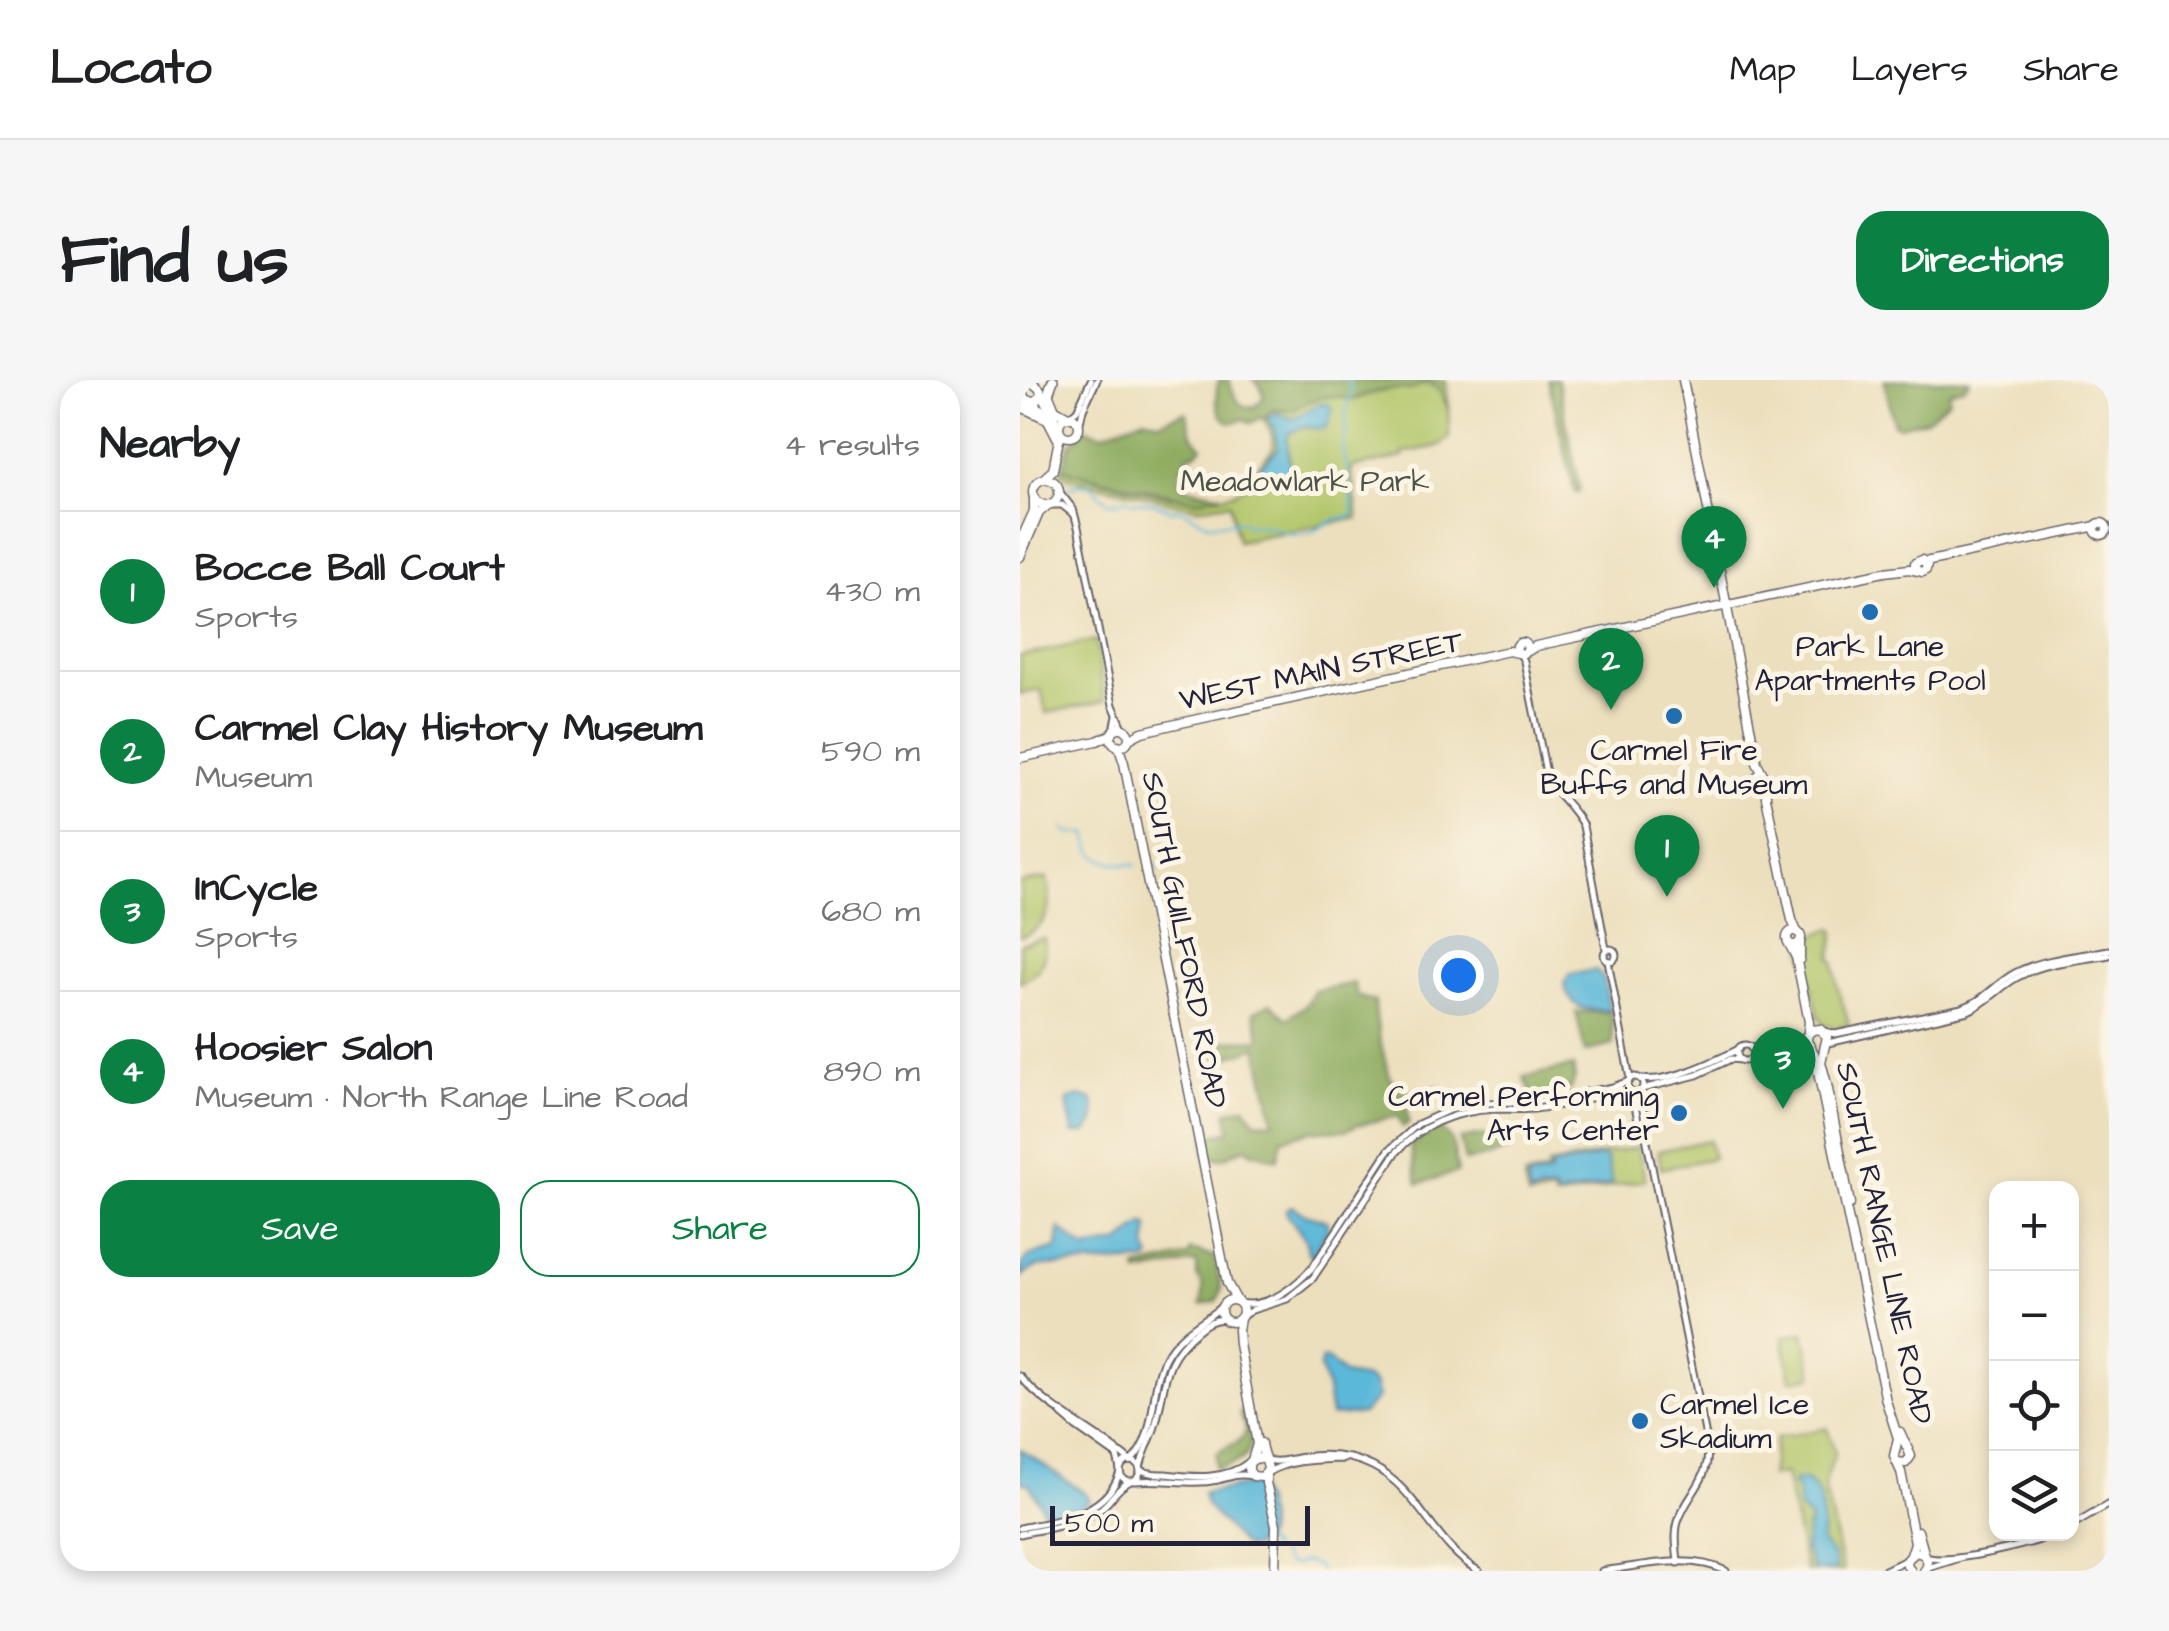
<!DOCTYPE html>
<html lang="en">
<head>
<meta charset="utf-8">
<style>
  :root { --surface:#fff; --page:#f6f6f6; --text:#202124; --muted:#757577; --line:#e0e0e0; --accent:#0b8043 }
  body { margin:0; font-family:"Architects Daughter",sans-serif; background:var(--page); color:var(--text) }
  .controls { position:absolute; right:30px; bottom:30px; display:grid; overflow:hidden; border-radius:20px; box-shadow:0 5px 15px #0003 }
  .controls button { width:90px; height:90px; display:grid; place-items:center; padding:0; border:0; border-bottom:2px solid var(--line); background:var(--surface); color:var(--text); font:50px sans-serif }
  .scale { position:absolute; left:30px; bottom:25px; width:260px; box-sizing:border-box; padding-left:10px; border:5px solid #22223b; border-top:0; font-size:28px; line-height:35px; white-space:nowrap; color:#22223b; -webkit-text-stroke:8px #fcf5e5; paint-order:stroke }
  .you { position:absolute; left:438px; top:595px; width:35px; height:35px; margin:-25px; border:8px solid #fff; border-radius:50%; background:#1a73e8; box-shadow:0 0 0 15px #1a73e833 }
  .badge { display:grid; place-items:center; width:65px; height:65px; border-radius:50%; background:var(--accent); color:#fff; font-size:32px; font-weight:700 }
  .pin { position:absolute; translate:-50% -82px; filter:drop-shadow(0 2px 5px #0008) }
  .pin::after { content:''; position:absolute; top:52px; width:35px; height:30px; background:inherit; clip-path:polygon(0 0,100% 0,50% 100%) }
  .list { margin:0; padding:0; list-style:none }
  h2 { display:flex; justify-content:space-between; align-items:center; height:130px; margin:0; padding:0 40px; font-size:42px }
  h2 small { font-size:32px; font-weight:400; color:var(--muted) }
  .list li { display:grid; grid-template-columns:65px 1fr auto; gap:30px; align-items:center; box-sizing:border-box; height:160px; padding:0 40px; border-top:2px solid var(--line) }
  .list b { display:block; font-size:38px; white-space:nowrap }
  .list p { margin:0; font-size:32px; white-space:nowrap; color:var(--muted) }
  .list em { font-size:32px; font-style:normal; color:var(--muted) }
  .actions { display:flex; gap:20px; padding:30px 40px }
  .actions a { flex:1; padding:22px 0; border:2px solid var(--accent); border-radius:30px; text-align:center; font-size:35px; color:var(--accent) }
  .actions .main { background:var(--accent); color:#fff }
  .icon { flex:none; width:55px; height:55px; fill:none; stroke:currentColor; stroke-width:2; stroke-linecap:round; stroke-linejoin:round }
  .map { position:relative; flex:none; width:1089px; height:1191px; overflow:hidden; border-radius:30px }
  header { display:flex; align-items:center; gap:60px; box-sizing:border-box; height:140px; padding:0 50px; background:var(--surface); border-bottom:2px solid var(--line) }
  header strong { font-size:48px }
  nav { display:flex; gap:55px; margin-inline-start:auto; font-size:35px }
  .intro { display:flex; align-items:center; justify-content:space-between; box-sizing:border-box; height:240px; padding:0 60px }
  h1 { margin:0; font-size:70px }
  .button { padding:25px 45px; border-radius:30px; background:var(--accent); color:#fff; font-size:35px; font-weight:700 }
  main { display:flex; gap:60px; padding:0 60px }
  aside { flex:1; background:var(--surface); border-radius:30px; box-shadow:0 5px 15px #0003 }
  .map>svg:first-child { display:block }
  .green { fill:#b2c66b; stroke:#6a7453; stroke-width:2.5 }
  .forest { fill:#8dab5f; stroke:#58664d; stroke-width:2.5 }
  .water { fill:#5bb8d9; stroke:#3e6d8a; stroke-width:2.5 }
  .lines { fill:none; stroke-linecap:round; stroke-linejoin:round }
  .stream { stroke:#5bb8d9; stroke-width:2.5 }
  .minor-casing { stroke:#696468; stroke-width:9 }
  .major-casing { stroke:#696468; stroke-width:11 }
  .highway-casing { stroke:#696468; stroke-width:12 }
  .minor { stroke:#fff; stroke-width:5 }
  .major { stroke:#fff; stroke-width:8 }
  .highway { stroke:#fff; stroke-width:9 }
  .poi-dot { fill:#1f6fb2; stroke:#fcf5e5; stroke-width:4 }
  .labels { text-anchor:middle; stroke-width:10; stroke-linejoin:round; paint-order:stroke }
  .park-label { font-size:30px; fill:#4d5349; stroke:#fcf5e5 }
  .poi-label { font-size:30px; fill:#22223b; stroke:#fcf5e5 }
  .street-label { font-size:30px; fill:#22223b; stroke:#fcf5e5 }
</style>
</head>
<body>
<header>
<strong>Locato</strong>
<nav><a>Map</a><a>Layers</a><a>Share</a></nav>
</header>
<div class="intro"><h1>Find us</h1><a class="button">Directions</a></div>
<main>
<aside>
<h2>Nearby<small>4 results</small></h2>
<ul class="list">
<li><span class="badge">1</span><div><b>Bocce Ball Court</b><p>Sports</p></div><em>430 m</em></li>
<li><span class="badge">2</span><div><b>Carmel Clay History Museum</b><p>Museum</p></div><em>590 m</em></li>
<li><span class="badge">3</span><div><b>InCycle</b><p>Sports</p></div><em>680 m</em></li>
<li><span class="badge">4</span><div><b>Hoosier Salon</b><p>Museum · North Range Line Road</p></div><em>890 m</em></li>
</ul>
<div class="actions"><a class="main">Save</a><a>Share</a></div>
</aside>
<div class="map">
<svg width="1089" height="1191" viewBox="0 0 1089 1191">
  <rect width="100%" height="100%" fill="#fcf5e5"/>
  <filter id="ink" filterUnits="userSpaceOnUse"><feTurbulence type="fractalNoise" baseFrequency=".01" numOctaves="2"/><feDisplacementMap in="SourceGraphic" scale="20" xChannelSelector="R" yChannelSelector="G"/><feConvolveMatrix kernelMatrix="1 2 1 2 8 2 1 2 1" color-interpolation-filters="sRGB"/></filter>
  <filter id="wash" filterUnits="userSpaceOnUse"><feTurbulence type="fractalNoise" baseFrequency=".0048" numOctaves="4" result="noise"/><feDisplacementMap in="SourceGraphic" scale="40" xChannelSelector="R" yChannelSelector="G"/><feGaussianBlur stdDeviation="2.25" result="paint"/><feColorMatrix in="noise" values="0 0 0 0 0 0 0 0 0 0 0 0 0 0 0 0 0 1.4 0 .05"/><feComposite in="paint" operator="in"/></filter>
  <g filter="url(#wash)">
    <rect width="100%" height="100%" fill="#ecdfbd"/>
    <g class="green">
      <path d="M406,3C432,11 429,35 429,58L418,66L383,73V77L331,88L338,138L218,161L210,123L176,128L53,99L41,93L43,88L55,93C105,105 195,141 236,98V88L253,69L252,54L246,43V36L252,30L273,31C291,15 315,15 337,19C349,13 377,6 390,10Z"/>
      <path d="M76,260L85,321L26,333L21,310L0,314V276Z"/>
      <path d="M27,498C33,526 29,548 0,557V503Z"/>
      <path d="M813,548L815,551L811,578L814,581L817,605L829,644L811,648L804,644L798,635L783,568C788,556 801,552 813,548Z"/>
      <path d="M24,558C28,578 20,594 0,602V564Z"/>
      <path d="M689,760L693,778L641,789L638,771Z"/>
      <path d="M618,767L625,800L535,818L533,812L508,817L504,797L529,791L528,785Z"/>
      <path d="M784,953L793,996L771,1000L763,957Z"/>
      <path d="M807,1048L815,1073L804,1105L823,1191H786L765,1094L751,1096L756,1058Z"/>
    </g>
    <g class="forest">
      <path d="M199,0H210C211,21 232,42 244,15L239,5L233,0H426L429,30L419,9L406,3L390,10C376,6 345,14 333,20C313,14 289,16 273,31L252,30L246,36V40L240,38L231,43L224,39L210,43C195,34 194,15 199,0Z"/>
      <path d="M528,0H538L560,112L555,113Z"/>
      <path d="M864,0H950L945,7L929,12V20L906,40L879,46L874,44Z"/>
      <path d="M164,32L166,33L173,57L182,67L176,73L168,75L163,87L159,89L161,105L167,108L202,115L176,121L55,93L43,88L49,65L60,55L63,48L82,54L125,38L140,42Z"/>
      <path d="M334,603L337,616L355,622C355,638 366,701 378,709C388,717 407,709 418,707V713L389,722L386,727L389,743L383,747L378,736L337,745L327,750L290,751L262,759L258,779C248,779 243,772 232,773L226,768C208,772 207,785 186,775L185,757L210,751L206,732L225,727L235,741L254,742L237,667L208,677L183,676V664L233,659L238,661L240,655L234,632L250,623L267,639L286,625L294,611Z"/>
      <path d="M556,632H592L593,665L565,672Z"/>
      <path d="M553,686L555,697L551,709L514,717L504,697Z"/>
      <path d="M420,747L432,761L438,792L398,804L390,765Z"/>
      <path d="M462,755L468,757L491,755L492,767L471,776L445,781L440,759Z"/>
      <path d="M170,870L194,876L202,909L197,921L181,925C183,913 186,906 177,896V882L118,893L117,888L169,876Z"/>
      <path d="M225,1029C233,1068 239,1078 195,1089L196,1074C204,1067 227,1062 226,1048C225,1043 221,1038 220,1033Z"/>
    </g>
    <g class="water">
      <path d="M299,24H308L312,28L308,45L303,49L284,47L269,53L267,60L271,93L259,100L243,102L240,98L241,86L258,69L254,47L250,42L249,37L257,33L273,39Z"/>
      <path d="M576,590L584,599L590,630C565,631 549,629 544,602L551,594Z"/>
      <path d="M59,716L73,720C76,734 77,743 65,753H53L47,722L49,719Z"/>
      <path d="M583,776L586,778L592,802L589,805L536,816L534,810L523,812L522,810L510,815L507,798L531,793L530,787Z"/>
      <path d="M272,826L282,833L307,841L308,848L293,876L289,875L285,859L267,834L266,829Z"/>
      <path d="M123,844H127L129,848L126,867L131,878L127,881L24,886L16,887L0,897C1,871 18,875 37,868L39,848L65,869L99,863Z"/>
      <path d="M302,979H307L324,995L347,999L354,1003L358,1017L342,1034L311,1036L307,1010L300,987Z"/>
      <path d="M0,1069L65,1113L69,1120L61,1127L27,1136L9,1104L0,1102Z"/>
      <path d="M783,1100C800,1108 801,1119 802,1136C802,1146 804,1152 801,1162L813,1175L816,1188L813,1191H794L785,1169L787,1147L790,1144L789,1138L779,1130L778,1111L773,1104L775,1101Z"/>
      <path d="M234,1104C243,1115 255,1149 242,1162C237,1167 232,1167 226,1168L186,1125L183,1113Z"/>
    </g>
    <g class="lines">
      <g class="stream">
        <path d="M49,107L59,104L72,105L82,117L90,123L107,119L112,122L133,123L151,130H163L188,144C201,142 210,143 223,141L229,146C247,143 261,153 278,154C293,155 304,143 317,139C323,138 328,137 333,135V128L326,81C322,70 322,62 328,51L325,50L327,40L325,35L332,9L327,0"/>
        <path d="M43,448L50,454L67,453C69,459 69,466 72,471C80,483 103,485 116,485"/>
        <path d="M131,483H135L138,490"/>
        <path d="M243,1160L252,1168"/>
        <path d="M260,1174L267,1184L275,1185L285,1181L296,1185L301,1191"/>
      </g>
    </g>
  </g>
  <g filter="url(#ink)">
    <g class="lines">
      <defs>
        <g id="minor">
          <path d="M48,37L57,30L71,0"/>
          <path d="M59,47L63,29L77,0"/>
          <path d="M39,111L53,129L58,147L93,325L103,348"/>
          <path d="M29,125H42L52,133"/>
          <path d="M500,274L504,281L527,398C537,416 555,428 563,446L586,569"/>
          <path d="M94,350L97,336"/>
          <circle cx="590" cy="575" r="6"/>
          <path d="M588,581L610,699"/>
          <path d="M804,651L815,654L942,628C964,621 976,603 995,593C1023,578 1059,576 1089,570"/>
          <path d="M808,663L948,631C969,622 982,604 1002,595C1027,582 1061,580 1089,575"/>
          <circle cx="725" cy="673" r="8"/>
          <path d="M731,668H745L786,656"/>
          <path d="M732,677L776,666L791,668"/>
          <circle cx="615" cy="705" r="8"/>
          <path d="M620,699C650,703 692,682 719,669"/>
          <path d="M622,709L677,695L711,679L721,680"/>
          <path d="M621,711C619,727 629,741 626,757L688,1067C689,1103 668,1112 658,1142C654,1155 657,1169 658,1183"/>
          <path d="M612,713L621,753L626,757"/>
          <path d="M220,923C248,929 274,907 292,888L369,770L398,744L429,730L465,723L521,721L593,707L609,701"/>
          <path d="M221,937L232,930L267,919L293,898L376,773C401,744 436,731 475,729C488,729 501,730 514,729C543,726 573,718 600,710L610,711"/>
          <path d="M0,996C30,1032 75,1050 110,1081"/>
          <path d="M41,1034L56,1047L97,1076L100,1090"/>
          <path d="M244,1079C258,1084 269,1079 283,1077C307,1073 330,1075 352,1086C399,1109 414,1166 459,1191"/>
          <circle cx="110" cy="1091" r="10"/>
          <path d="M111,1081C138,1056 129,1009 145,978C160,951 181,944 202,926"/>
          <path d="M120,1088C123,1072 132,1059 136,1043C147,1003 141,981 177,951C187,943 193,939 206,939"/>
          <path d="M121,1090C130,1094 136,1094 146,1094C173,1097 205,1101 229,1082"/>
          <path d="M247,1093C270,1079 299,1080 324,1079"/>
          <path d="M114,1101C143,1098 170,1106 198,1100C210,1097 218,1093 231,1096"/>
          <path d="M1052,1146L1089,1124"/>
          <path d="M0,1148C38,1140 86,1135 100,1092"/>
          <path d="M0,1154C27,1148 56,1146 79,1130C91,1122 96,1108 109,1102"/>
          <path d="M906,1177C930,1185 1012,1164 1037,1154"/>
          <path d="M908,1188L940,1178"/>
          <path d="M582,1191C622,1186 669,1173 706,1191"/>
          <path d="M863,1191L888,1179"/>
        </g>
        <g id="major">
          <path d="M663,0L737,383L744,396"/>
          <path d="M0,3L5,20L16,21L21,16L20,9L9,0"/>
          <path d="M21,13L27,25L48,37"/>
          <path d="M9,23L34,37L39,48"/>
          <circle cx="49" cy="47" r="10"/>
          <circle cx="26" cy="112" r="13"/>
          <path d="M23,99L33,90L39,59"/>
          <circle cx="1081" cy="149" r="6"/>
          <path d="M0,162L14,131V119"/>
          <path d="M0,177L19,133L28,125"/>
          <path d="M905,182L1076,146"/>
          <circle cx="502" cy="268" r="5.5"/>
          <path d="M508,271L516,266L539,261L864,192L889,189L903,192L906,190L907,184L902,180L895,183V190"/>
          <circle cx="100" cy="357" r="9"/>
          <path d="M109,359L122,352L156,344L489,271L498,273"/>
          <path d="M98,365L104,383L207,903L217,921"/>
          <path d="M0,378L77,361L92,354"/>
          <circle cx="741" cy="402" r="7"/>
          <path d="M746,406V417L772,540L777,552"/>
          <circle cx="774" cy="558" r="7"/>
          <path d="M780,561V579"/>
          <path d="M768,562L776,577L789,642L787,661L794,673L866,1021L878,1058L874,1076L881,1092L894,1157L895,1163L891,1175"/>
          <path d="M788,654L793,650L800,649L807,657L801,682L807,704L830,824"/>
          <circle cx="212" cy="931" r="11"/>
          <path d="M220,938L218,950L219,964L237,1064L232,1080"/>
          <path d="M241,1063C242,1074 248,1083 248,1090L242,1097L233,1096L229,1091V1083L236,1078L243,1079"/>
          <path d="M877,1082L886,1083L891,1076L880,1052"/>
          <path d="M246,1094V1103L256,1145L255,1191"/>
          <path d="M898,1151L905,1176"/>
          <path d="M891,1191L887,1186L888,1179L896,1172C907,1174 911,1183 904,1191"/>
        </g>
        <g id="highway">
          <path d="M33,0L28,14L35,31"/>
          <path d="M0,1L2,0"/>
          <path d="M0,19L5,20"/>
          <path d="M0,26L28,39L39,60"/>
        </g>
      </defs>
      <use href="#minor" class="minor-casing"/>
      <use href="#major" class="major-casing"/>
      <use href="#highway" class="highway-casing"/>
      <use href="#minor" class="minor"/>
      <use href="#major" class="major"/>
      <use href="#highway" class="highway"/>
    </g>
  </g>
  <g class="poi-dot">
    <circle cx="850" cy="232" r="10"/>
    <circle cx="654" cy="336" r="10"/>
    <circle cx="659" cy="733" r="10"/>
    <circle cx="620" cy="1041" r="10"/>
  </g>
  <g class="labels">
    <g class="park-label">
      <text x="285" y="111">Meadowlark Park</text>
    </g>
    <g class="poi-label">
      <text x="850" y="276">Park Lane<tspan x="850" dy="34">Apartments Pool</tspan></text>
      <text x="654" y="380">Carmel Fire<tspan x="654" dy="34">Buffs and Museum</tspan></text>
      <text x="639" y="726" text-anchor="end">Carmel Performing<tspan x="639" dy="34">Arts Center</tspan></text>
      <text x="640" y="1034" text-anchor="start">Carmel Ice<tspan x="640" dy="34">Skadium</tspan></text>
    </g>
    <g class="street-label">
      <text transform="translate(301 290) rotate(-12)" y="10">WEST MAIN STREET</text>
      <text transform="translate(165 560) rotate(79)" y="10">SOUTH GUILFORD ROAD</text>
      <text transform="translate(865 863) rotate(78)" y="10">SOUTH RANGE LINE ROAD</text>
    </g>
  </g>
</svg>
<div class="controls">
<button>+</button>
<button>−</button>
<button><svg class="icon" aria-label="locate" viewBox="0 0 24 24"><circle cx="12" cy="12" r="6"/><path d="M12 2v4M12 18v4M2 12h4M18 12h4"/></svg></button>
<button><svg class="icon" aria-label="layers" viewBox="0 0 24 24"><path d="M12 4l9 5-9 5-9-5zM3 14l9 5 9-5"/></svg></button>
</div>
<div class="scale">500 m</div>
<div class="you"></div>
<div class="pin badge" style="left:647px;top:517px">1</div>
<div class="pin badge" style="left:591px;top:330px">2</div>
<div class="pin badge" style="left:763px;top:729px">3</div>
<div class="pin badge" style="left:694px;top:208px">4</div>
</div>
</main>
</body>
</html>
